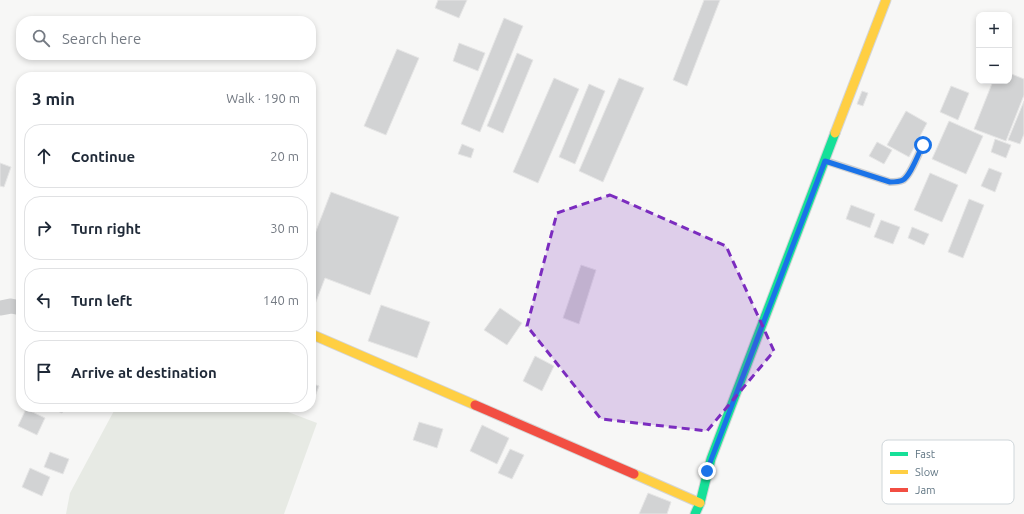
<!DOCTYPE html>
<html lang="en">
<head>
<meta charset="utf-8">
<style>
  :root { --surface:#fff; --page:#f2f2f3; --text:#1f2937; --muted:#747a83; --line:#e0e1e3 }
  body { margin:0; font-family:Ubuntu,sans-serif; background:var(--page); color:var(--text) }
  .controls { position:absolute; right:12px; top:12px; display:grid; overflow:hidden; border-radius:8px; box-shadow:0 2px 6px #0003 }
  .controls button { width:36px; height:36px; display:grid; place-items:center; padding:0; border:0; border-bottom:1px solid var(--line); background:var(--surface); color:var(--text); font:20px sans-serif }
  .stop { position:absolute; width:12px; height:12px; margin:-9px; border:3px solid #1a73e8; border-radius:50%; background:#fff }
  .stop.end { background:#1a73e8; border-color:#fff; box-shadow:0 1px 4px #0008 }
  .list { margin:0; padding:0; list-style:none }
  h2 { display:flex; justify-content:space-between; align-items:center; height:52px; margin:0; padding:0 16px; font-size:17px }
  h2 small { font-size:13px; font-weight:400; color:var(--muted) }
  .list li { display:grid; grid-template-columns:26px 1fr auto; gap:12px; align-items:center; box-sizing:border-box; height:64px; margin:0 8px 8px; padding:0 8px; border:1px solid var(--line); border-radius:16px }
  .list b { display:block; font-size:15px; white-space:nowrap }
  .list em { font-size:13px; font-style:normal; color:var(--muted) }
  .icon { flex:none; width:22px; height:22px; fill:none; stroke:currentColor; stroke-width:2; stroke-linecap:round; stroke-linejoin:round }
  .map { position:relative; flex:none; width:1024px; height:514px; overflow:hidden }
  .search { position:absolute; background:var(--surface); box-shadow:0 2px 6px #0003; left:16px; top:16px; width:300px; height:44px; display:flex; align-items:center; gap:10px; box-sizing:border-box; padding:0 14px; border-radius:16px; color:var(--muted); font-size:15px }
  .panel { position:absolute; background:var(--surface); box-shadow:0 2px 6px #0003; left:16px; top:72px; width:300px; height:340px; border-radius:16px }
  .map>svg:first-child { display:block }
  .green { fill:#e7eae4 }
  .building { fill:#d2d3d4; stroke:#e6e6e6 }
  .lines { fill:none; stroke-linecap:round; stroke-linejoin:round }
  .fast-casing { stroke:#d4d5d5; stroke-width:11 }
  .slow-casing { stroke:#d4d5d5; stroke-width:11 }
  .jam-casing { stroke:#d4d5d5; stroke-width:11 }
  .lane { stroke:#cfd0d1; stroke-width:8 }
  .street { stroke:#cfd0d1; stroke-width:15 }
  .fast { stroke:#16e098; stroke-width:9 }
  .slow { stroke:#ffcf43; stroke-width:9 }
  .jam { stroke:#f24e42; stroke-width:9 }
  .route { stroke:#1a73e8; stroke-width:5 }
  .marked { fill:#7b2cbf; fill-opacity:0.2; stroke:#7b2cbf; stroke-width:3; stroke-dasharray:8 5; stroke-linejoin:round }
  .key { fill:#fff; stroke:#cfd6da; stroke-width:1 }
  .key-label { font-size:11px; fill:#607583 }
</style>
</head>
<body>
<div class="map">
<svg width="1024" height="514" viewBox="0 0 1024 514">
  <rect width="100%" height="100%" fill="#f7f7f6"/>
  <path class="green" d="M116,407H275L317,423L284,514H66L70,493Z"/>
  <g class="building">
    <path d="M438,0H467L459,18L435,8Z"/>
    <path d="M704,0H720L687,86L673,80Z"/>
    <path d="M504,18L523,26L480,132L461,124Z"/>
    <path d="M459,43L485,53L478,71L453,61Z"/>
    <path d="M397,49L419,58L386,135L364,126Z"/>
    <path d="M517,53L533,60L503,133L487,126Z"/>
    <path d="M1009,73L1024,79V95L1006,141L974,129L993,81H1009Z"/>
    <path d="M554,78L579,89L538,183L513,172Z"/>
    <path d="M619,78L644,88L603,182L579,171Z"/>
    <path d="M589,84L605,91L575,164L559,157Z"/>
    <path d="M951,86L969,93L958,120L940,112Z"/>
    <path d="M862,91L868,93L863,106L857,104Z"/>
    <path d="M1024,101V134L1020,144L1008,140Z"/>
    <path d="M906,111L927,123L909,157L887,145Z"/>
    <path d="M949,121L983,136L966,174L932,159Z"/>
    <path d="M995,139L1011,145L1006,158L991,152Z"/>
    <path d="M877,142L892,150L884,164L869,156Z"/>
    <path d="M462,144L474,149L471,158L458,154Z"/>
    <path d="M0,163L11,167L4,187L0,186Z"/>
    <path d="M989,168L1002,173L995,192L981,186Z"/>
    <path d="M930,173L958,185L942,222L914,210Z"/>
    <path d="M331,192L399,217L370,295L325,278L312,312L311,244Z"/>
    <path d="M969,199L984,205L963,258L948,252Z"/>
    <path d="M851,205L875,214L870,228L846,219Z"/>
    <path d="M881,220L900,227L893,244L874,237Z"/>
    <path d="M912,227L929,234L924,245L908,238Z"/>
    <path d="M581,265L596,270L579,324L563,318Z"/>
    <path d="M381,305L430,322L417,358L368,341Z"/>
    <path d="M500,308L522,323L507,345L484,330Z"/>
    <path d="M535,356L554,366L542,391L523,381Z"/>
    <path d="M311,383L319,386L311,407Z"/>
    <path d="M48,407H65L62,413Z"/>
    <path d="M26,409L45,418L37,435L18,426Z"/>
    <path d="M419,422L443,429L437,448L413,440Z"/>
    <path d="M482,425L509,438L497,464L470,451Z"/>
    <path d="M510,449L524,455L512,479L498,473Z"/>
    <path d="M50,452L69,459L63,474L44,467Z"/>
    <path d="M30,468L50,477L42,496L22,487Z"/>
    <path d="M648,493L671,502L667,514H639Z"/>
  </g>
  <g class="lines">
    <defs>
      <path id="fast" d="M695,514L700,503L711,459L835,133"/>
      <g id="slow">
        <path d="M835,133L886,0"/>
        <path d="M311,334L475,405"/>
        <path d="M634,474L700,503"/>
      </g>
      <path id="jam" d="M475,405L634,474"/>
    </defs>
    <use href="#fast" class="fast-casing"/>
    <use href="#slow" class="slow-casing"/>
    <use href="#jam" class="jam-casing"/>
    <path class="lane" d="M826,161L890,182C894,182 899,182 903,180C911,175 918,154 923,145"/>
    <path class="street" d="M0,308L11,306L21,308"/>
    <use href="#fast" class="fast"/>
    <use href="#slow" class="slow"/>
    <use href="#jam" class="jam"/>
  </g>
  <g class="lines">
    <path class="route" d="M707,471L711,460L825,161L890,182C894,182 899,182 903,180C911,175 918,154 923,145"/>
  </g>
  <path class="marked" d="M610,195L726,246L774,351L707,431L601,419L527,326L557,213Z"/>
  <rect x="882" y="440" width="132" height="64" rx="6" class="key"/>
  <rect x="890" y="452" width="18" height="4" fill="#16e098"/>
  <rect x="890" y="470" width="18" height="4" fill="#ffcf43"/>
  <rect x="890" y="488" width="18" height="4" fill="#f24e42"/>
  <g class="key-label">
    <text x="915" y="458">Fast</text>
    <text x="915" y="476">Slow</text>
    <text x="915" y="494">Jam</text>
  </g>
</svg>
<div class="controls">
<button>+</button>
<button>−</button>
</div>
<div class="stop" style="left:923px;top:145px"></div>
<div class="stop end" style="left:707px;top:471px"></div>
<div class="search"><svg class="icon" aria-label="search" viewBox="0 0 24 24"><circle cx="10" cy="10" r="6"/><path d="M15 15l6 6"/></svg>Search here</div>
<section class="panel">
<h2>3 min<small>Walk · 190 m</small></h2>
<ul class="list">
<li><svg class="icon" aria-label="ahead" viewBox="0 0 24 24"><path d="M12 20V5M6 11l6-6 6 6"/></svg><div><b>Continue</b></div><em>20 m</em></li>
<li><svg class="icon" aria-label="right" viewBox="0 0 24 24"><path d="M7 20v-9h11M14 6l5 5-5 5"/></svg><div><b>Turn right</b></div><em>30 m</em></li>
<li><svg class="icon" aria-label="left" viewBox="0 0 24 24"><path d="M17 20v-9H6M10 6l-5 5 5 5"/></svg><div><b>Turn left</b></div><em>140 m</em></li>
<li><svg class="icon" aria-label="arrive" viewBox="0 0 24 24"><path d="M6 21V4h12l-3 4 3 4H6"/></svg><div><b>Arrive at destination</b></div></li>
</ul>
</section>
</div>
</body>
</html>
